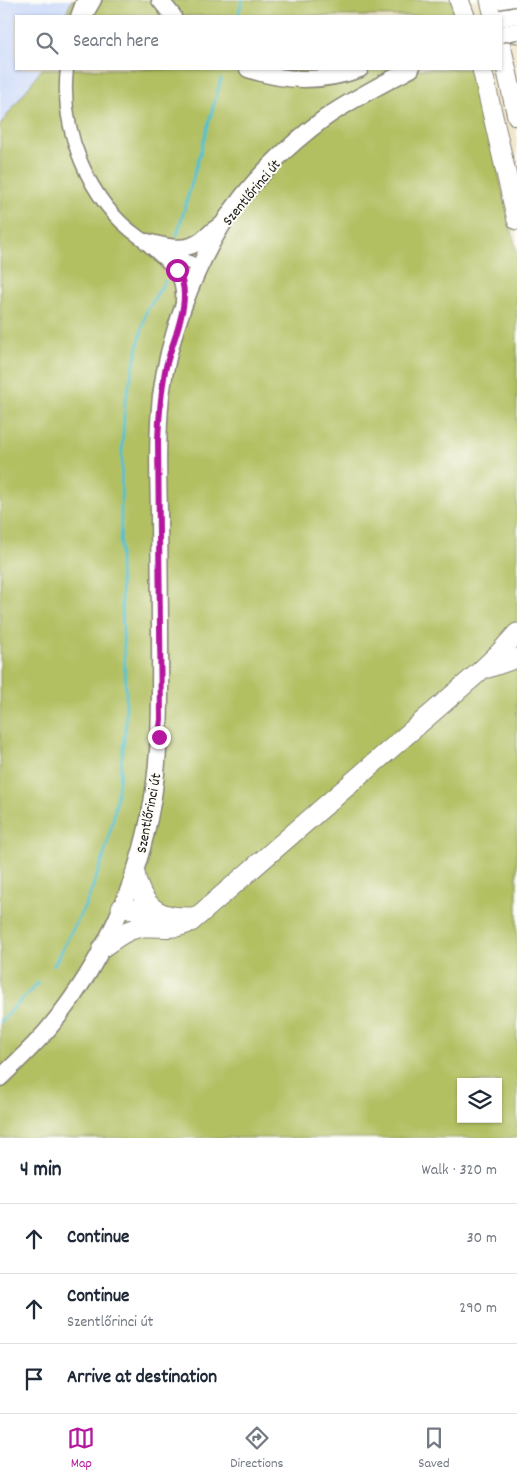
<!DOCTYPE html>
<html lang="en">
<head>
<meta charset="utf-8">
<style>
  :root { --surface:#fff; --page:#f2f2f3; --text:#1f2937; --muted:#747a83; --line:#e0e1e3; --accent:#b5179e }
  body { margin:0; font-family:Dekko,sans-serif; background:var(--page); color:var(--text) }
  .controls { position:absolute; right:15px; bottom:15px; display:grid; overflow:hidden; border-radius:0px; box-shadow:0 1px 4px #0004 }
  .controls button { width:45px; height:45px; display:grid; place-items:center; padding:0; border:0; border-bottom:1px solid var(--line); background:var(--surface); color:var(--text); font:25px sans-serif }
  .stop { position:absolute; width:15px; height:15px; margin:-11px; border:4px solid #b5179e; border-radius:50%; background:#fff }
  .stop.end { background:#b5179e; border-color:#fff; box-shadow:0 1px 5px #0008 }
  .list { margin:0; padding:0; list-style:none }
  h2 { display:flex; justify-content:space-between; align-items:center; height:65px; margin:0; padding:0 20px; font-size:21px }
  h2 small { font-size:16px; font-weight:400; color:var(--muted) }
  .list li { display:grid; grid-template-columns:32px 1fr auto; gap:15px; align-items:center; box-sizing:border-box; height:70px; padding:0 20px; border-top:1px solid var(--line) }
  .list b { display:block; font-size:19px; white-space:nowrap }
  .list p { margin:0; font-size:16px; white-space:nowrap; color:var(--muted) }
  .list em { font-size:16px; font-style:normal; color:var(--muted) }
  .icon { flex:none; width:28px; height:28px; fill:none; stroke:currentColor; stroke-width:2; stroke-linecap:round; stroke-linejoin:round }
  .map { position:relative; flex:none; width:517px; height:1138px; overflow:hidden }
  .search { position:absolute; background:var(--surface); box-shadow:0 1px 4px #0004; left:15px; right:15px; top:15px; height:55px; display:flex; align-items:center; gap:12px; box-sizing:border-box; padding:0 18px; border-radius:0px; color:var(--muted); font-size:19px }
  .sheet { height:275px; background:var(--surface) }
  nav { display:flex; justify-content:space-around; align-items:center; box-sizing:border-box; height:70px; border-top:1px solid var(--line); background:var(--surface); font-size:14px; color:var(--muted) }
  nav a { display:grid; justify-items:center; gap:2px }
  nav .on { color:var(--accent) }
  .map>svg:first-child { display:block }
  .built { fill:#cddbfa }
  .green { fill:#b2c062; stroke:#676e3f; fill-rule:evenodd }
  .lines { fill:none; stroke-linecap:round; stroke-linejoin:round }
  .stream { stroke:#53c0cb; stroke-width:3 }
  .minor-casing { stroke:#868173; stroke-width:15 }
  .major-casing { stroke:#868173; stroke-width:19 }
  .highway-casing { stroke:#868173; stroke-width:21 }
  .minor { stroke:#fff; stroke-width:12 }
  .major { stroke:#fff; stroke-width:16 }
  .highway { stroke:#fff; stroke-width:19 }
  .major-bridge-casing { stroke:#868173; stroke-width:19; stroke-linecap:butt }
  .major-bridge { stroke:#fff; stroke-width:16 }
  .route { stroke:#b5179e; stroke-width:6 }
  .labels { text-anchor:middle; stroke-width:4; stroke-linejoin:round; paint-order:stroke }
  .street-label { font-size:15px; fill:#1c1c1c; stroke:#fdfcf7 }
</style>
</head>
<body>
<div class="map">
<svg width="517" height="1138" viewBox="0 0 517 1138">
  <rect width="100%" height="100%" fill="#fdfcf7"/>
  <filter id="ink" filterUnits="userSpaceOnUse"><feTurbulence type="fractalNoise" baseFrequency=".02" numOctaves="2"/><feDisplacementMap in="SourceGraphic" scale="10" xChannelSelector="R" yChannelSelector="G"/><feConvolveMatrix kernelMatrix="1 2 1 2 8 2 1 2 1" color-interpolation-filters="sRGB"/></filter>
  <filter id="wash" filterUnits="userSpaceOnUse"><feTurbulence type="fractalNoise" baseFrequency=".0096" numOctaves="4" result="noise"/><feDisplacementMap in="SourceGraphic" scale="20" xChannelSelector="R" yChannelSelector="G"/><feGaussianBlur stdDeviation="1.12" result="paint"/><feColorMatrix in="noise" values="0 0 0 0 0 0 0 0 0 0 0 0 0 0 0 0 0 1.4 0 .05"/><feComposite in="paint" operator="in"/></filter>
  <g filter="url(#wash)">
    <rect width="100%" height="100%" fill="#efe6ca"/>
    <path class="built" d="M0,0H72L65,16H16V69H42L0,125Z"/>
    <g class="green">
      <path d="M72,0H458L462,16H65Z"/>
      <path d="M42,69H474L517,253V1138H0V125ZM461,1082H498V1119H461Z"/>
    </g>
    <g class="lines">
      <g class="stream">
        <path d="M238,16L242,0"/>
        <path d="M177,235L221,79"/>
        <path d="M54,965L87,902L103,859L113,820L119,782L126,722V695L120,566L122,448L125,402L146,312L165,281"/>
        <path d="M0,1022L38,983"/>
      </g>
    </g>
  </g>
  <g filter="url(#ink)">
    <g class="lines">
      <defs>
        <g id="minor">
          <path d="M77,16L83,0"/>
          <path d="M86,16L95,0"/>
          <path d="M67,69C60,129 88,201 139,237C157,250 180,257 200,267"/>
        </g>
        <g id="major">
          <path d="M160,0L173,16"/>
          <path d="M248,69C285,82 324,82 360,69"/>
          <path d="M147,242C166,247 185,253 202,240C207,236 212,231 218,227"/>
          <path d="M150,244C170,263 186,270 184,301"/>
          <path d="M0,1078C17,1062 34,1046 49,1028C102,965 138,884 152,803C162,743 160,683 160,623C160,586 159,549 159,512C158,474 157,435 161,396C168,338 193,271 224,222C249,183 288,145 325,118C352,99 382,84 411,69"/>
        </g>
        <g id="highway">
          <path d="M459,0L465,16"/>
          <path d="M490,0L494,16"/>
          <path d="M509,0L517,33"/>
          <path d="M501,45L517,116"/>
          <path d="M482,69L517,220"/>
          <path d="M488,668L517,658"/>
          <path d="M135,873C139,894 149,913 172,916C179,917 186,917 193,917"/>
          <path d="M121,908L132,909L161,920"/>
          <path d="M102,948C115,939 128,928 144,927C163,926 172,931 191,922L478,673L500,652L517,633"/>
        </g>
      </defs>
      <use href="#minor" class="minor-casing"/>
      <use href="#major" class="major-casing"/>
      <use href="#highway" class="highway-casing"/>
      <use href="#minor" class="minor"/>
      <use href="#major" class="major"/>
      <use href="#highway" class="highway"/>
      <defs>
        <g id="major-bridge">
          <path d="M501,18L517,15"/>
          <path d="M501,34L517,31"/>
        </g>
      </defs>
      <use href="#major-bridge" class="major-bridge-casing"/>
      <use href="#major-bridge" class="major-bridge"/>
    </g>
  </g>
  <g class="lines" filter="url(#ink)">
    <path class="route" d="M159,737L161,719L158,440C159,417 161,394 165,371C171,341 196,298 177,270"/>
  </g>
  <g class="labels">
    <g class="street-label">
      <text transform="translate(251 192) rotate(-50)" y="5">Szentlőrinci út</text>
      <text transform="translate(148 813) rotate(-79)" y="5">Szentlőrinci út</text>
    </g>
  </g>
</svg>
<div class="controls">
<button><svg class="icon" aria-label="layers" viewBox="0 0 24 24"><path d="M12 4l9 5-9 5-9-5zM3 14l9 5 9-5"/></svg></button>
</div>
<div class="stop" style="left:177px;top:270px"></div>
<div class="stop end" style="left:159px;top:737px"></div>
<div class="search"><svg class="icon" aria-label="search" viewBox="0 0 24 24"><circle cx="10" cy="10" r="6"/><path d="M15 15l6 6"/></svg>Search here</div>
</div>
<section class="sheet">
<h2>4 min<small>Walk · 320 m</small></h2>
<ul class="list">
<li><svg class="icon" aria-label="ahead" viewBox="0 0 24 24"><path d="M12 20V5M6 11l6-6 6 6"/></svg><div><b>Continue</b></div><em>30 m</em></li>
<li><svg class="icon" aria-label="ahead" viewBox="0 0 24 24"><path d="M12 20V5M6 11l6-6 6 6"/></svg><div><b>Continue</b><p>Szentlőrinci út</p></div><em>290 m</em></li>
<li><svg class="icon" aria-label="arrive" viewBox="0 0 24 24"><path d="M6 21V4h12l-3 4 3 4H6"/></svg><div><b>Arrive at destination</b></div></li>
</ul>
</section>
<nav>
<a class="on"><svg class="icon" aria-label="map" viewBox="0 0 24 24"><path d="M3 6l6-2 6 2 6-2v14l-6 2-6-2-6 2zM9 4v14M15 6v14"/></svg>Map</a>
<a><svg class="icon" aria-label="directions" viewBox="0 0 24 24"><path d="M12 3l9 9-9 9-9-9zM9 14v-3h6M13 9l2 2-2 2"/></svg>Directions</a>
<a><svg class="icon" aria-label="saved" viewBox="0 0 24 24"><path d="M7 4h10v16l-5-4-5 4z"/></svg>Saved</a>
</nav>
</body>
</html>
